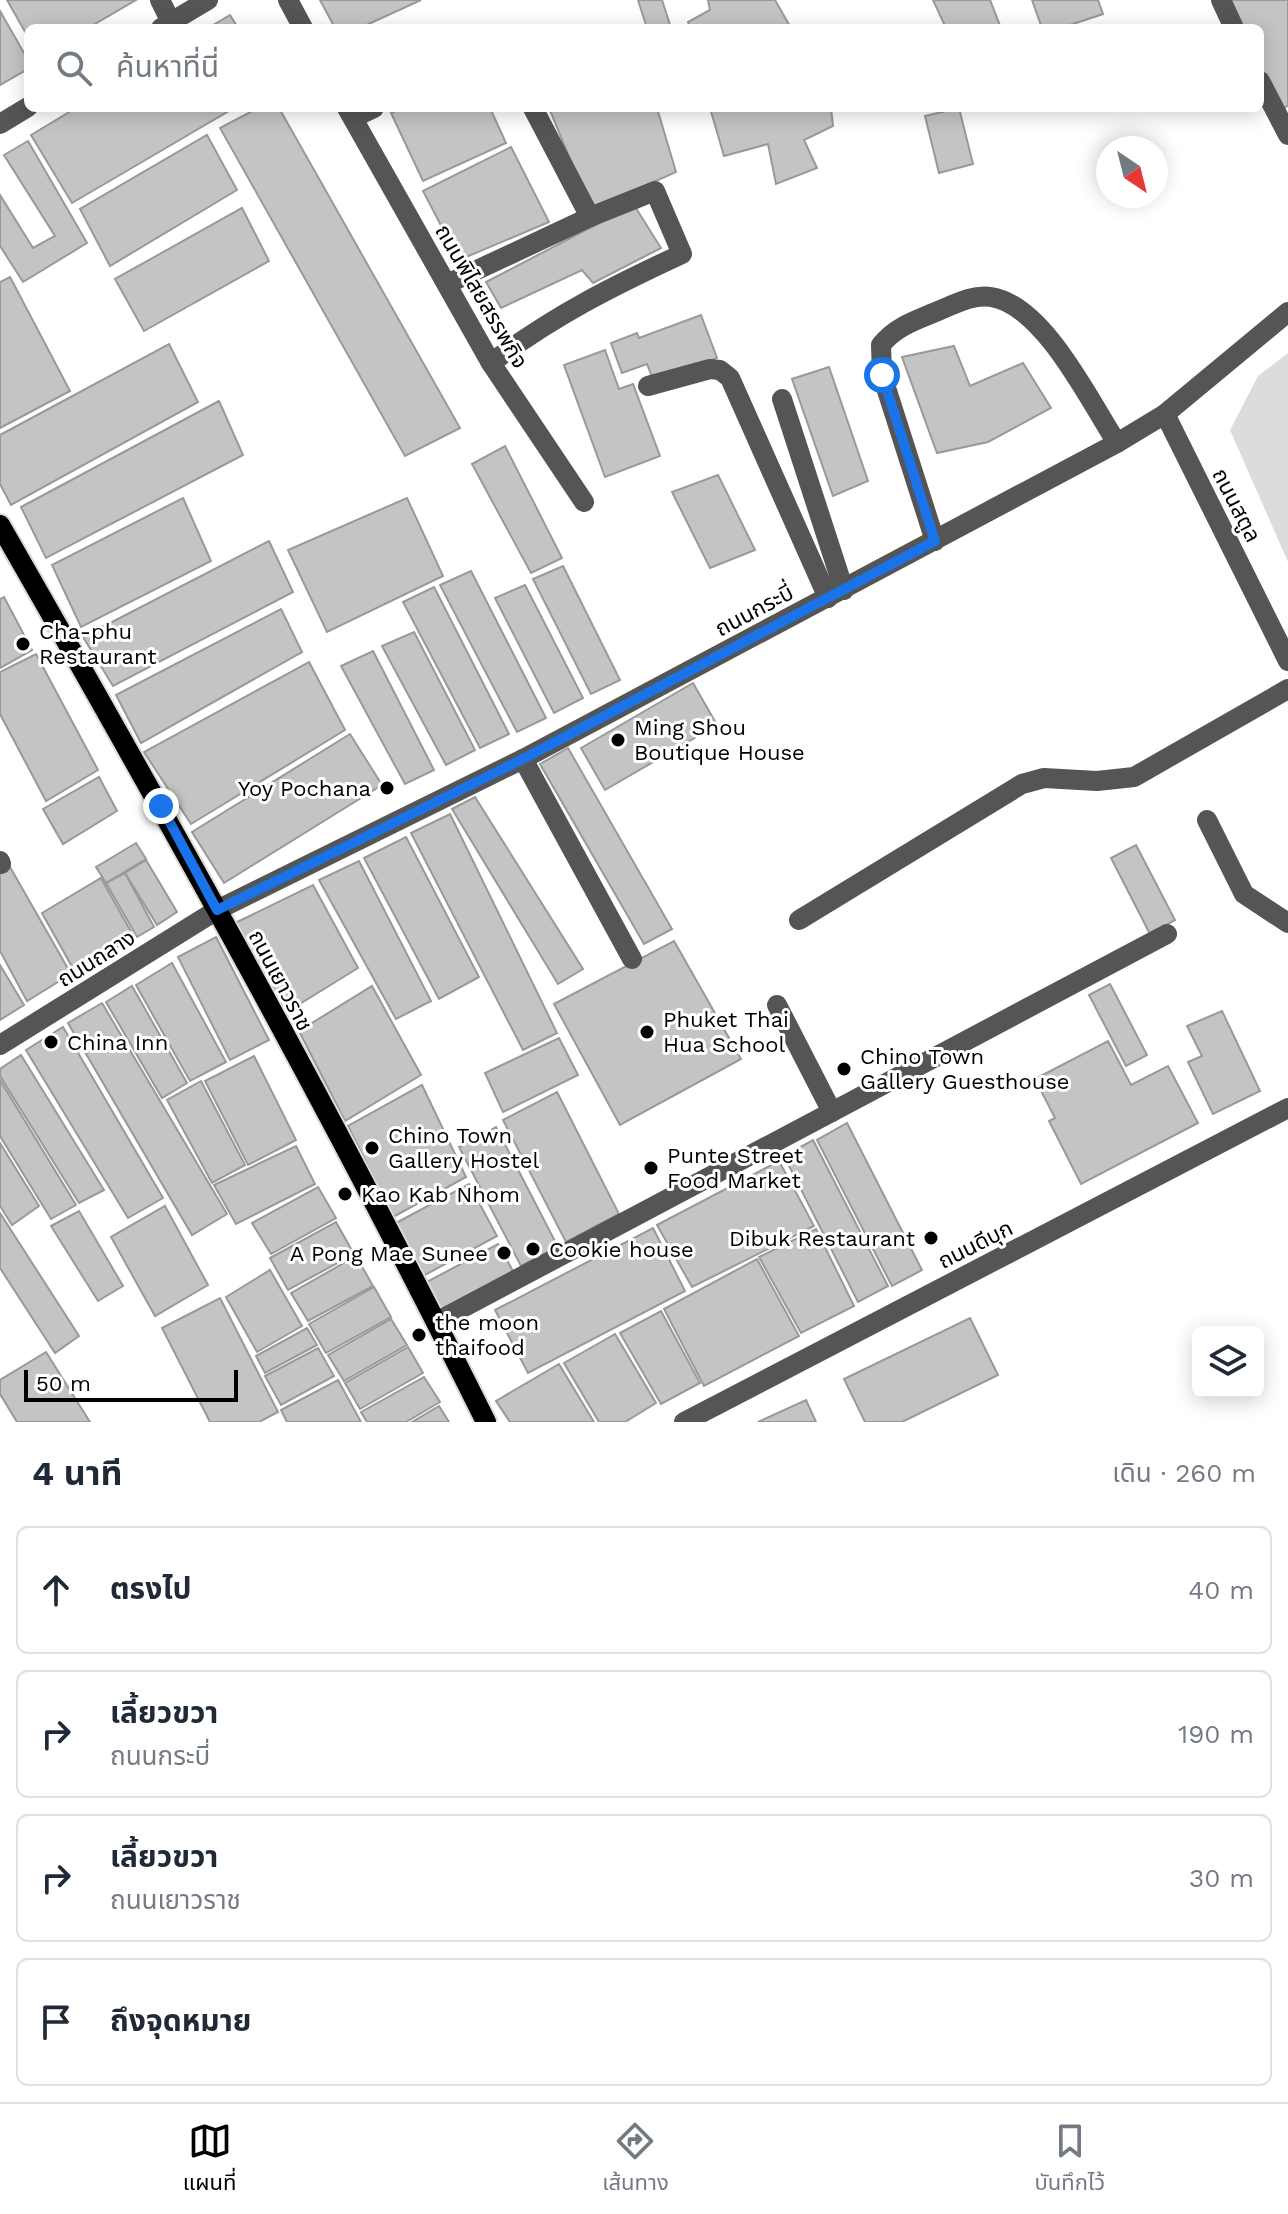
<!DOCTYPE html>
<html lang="th">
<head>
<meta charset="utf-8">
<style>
  :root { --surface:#fff; --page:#f6f6f7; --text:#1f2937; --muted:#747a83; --line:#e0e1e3; --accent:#000 }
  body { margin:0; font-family:"Work Sans","Noto Sans Thai",sans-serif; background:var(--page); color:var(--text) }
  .controls { position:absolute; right:24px; bottom:24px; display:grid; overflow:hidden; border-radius:12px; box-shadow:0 4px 20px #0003 }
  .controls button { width:72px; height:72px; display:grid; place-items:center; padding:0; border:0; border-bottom:2px solid var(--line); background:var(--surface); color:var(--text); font:40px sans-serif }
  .compass { position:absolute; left:1096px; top:136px; width:72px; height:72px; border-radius:50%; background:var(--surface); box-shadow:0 4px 20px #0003; rotate:145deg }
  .scale { position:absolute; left:24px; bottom:20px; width:214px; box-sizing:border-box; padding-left:8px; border:4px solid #000; border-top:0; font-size:22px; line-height:28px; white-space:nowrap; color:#000; -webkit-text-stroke:6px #fff; paint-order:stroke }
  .stop { position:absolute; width:24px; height:24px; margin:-18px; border:6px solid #1a73e8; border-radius:50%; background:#fff }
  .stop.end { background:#1a73e8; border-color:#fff; box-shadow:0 2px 8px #0008 }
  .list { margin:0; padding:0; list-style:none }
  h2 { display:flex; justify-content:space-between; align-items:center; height:104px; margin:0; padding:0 32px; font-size:34px }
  h2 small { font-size:26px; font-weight:400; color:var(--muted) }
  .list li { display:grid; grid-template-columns:52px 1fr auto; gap:24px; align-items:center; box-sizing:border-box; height:128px; margin:0 16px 16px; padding:0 16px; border:2px solid var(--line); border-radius:12px }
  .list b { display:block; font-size:30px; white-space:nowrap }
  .list p { margin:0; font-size:26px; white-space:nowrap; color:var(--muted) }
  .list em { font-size:26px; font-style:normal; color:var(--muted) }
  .icon { flex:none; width:44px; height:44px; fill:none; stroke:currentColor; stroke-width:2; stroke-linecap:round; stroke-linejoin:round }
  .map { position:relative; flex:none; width:1288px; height:1422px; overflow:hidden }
  .search { position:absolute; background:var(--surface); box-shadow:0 4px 20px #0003; left:24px; right:24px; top:24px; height:88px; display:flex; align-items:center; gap:20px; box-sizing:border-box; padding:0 28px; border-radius:12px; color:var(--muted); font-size:30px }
  .sheet { height:680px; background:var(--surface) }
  nav { display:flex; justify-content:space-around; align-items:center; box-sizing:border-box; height:112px; border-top:2px solid var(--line); background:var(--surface); font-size:22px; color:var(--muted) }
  nav a { display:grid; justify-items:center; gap:4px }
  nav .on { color:var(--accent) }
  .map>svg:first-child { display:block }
  .green { fill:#dcdcdc }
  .building { fill:#c4c4c4; stroke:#999; stroke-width:2 }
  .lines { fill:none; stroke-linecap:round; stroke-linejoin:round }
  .major-casing { stroke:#dbdbdb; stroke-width:24 }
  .minor { stroke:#555; stroke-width:20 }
  .major { stroke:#000; stroke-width:20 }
  .route { stroke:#1a73e8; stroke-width:10 }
  .poi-dot { fill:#000; stroke:#fff; stroke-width:3 }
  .labels { text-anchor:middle; stroke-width:6; stroke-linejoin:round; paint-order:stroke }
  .street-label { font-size:22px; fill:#000; stroke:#fff }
  .poi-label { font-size:22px; fill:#000; stroke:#fff; text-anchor:start }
</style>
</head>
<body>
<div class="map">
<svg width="1288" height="1422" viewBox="0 0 1288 1422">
  <rect width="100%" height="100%" fill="#fff"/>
  <path class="green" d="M1288,353V562L1230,430L1258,376Z"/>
  <g class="building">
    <path d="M7,0H136L88,28H28V37Z"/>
    <path d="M320,0H421L360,28H335Z"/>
    <path d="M638,0H662L671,28H647Z"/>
    <path d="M708,0H775L791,28H690L688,22L710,10Z"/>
    <path d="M933,0H990L1001,28H946Z"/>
    <path d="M1032,0H1098L1103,14L1061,28H1042Z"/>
    <path d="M1225,0H1288V106L1276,111L1260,75V28H1238Z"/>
    <path d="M0,11L28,60V69L0,85Z"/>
    <path d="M230,15L238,28H208Z"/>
    <path d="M76,108H234L72,203L31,135Z"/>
    <path d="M258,108H279L460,428L405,456L220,128Z"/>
    <path d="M403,108H490L506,143L423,181L391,113Z"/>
    <path d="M549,108H657L676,172L591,210Z"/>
    <path d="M710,108H831L833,126L804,140L817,168L776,184L768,144L724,156Z"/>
    <path d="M959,108L973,164L939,173L925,116Z"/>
    <path d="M207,135L237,190L110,266L80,209Z"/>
    <path d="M28,141L87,243L23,282L0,246V195L33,248L55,236L4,155Z"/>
    <path d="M511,147L549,222L459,260L423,191Z"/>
    <path d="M634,205L661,248L593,283L582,270L501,308L486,282Z"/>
    <path d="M242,208L269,261L144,331L115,279Z"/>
    <path d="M10,277L70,391L0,428V282Z"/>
    <path d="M701,315L717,358L654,382L647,364L622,373L611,343L637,333L639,338Z"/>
    <path d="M169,344L198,402L11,505L0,484V435Z"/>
    <path d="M954,346L970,386L1023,363L1051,408L988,442L937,453L902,357Z"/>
    <path d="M605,350L619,389L633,384L660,456L605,477L564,365Z"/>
    <path d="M829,367L868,481L833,496L792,379Z"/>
    <path d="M219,401L243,455L46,558L21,507Z"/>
    <path d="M505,446L562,558L531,573L472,464Z"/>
    <path d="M718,475L755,550L710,568L672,492Z"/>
    <path d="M183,498L211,561L81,627L52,565Z"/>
    <path d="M407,498L443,576L327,632L288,550Z"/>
    <path d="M269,541L293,592L113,686L83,637Z"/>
    <path d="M563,566L620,680L591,694L533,579Z"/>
    <path d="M471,571L546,718L517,732L440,585Z"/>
    <path d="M525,585L583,698L554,713L495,598Z"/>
    <path d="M434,587L509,734L480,748L403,602Z"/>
    <path d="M4,597L32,650L0,668V599Z"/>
    <path d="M281,609L302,652L141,743L116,695Z"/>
    <path d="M414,632L475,750L446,765L382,646Z"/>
    <path d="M373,651L434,770L405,784L341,666Z"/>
    <path d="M36,654L98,770L46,801L0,714V672Z"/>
    <path d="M309,662L345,730L191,824L144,752Z"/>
    <path d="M693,683L717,725L605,790L581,748Z"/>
    <path d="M350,734L382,785L224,883L192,832Z"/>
    <path d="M568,748L672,929L644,944L540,764Z"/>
    <path d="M99,777L117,811L63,844L43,809Z"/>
    <path d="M475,797L583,969L558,984L452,809Z"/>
    <path d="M450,814L557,1033L523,1050L411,833Z"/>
    <path d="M406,837L479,977L439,999L364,858Z"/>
    <path d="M136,843L146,859L106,883L96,867Z"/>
    <path d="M1136,845L1175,920L1150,934L1111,858Z"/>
    <path d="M146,860L177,912L157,925L125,873Z"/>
    <path d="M359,861L431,1001L396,1019L319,880Z"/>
    <path d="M10,867L71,974L27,1001L0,951V873Z"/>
    <path d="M125,873L154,927L137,937L106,883Z"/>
    <path d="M101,878L134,937L75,972L42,913Z"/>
    <path d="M313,885L358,968L285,1013L235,923Z"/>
    <path d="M216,937L269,1040L230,1060L178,957Z"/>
    <path d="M674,941L741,1059L620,1125L554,1004Z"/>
    <path d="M172,963L226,1062L190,1081L136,985Z"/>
    <path d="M0,965L24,1005L0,1020Z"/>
    <path d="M1110,984L1147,1055L1126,1066L1089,995Z"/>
    <path d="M132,986L187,1083L162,1098L106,1002Z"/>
    <path d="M372,986L421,1075L345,1121L299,1031Z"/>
    <path d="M102,1003L227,1214L192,1235L68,1023Z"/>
    <path d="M1222,1011L1260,1091L1213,1114L1188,1062L1202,1056L1187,1026Z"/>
    <path d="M63,1027L163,1198L128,1218L26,1050Z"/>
    <path d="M559,1038L578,1075L503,1112L485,1073Z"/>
    <path d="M1108,1041L1131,1085L1168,1066L1198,1123L1081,1184L1049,1121L1055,1118L1035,1079Z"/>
    <path d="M21,1055L104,1190L79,1203L0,1076V1069Z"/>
    <path d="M254,1056L296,1140L248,1165L205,1081Z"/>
    <path d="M0,1080L76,1205L51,1219L0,1136Z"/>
    <path d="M201,1081L245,1165L212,1183L167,1100Z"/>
    <path d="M422,1085L466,1177L393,1217L348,1126Z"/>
    <path d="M557,1092L619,1214L566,1242L503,1120Z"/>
    <path d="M847,1123L922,1270L892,1286L817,1140Z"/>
    <path d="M496,1127L558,1247L521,1266L459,1147Z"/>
    <path d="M813,1140L888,1286L858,1302L784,1156Z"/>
    <path d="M0,1143L39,1206L12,1225L0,1206Z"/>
    <path d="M296,1146L315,1184L236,1224L214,1185Z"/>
    <path d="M779,1161L814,1226L692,1287L657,1225Z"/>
    <path d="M469,1184L497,1236L423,1276L394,1224Z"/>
    <path d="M318,1187L336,1218L271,1254L252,1223Z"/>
    <path d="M165,1206L208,1285L155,1316L111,1237Z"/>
    <path d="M79,1211L123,1286L98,1301L51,1226Z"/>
    <path d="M0,1213L79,1336L55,1353L0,1268Z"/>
    <path d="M336,1222L354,1254L288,1290L270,1258Z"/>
    <path d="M653,1228L685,1291L528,1373L495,1310Z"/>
    <path d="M816,1229L854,1306L801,1333L759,1257Z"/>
    <path d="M498,1244L513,1271L441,1311L425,1283Z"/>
    <path d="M356,1256L373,1286L308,1321L291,1293Z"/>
    <path d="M757,1259L799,1336L704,1386L664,1309Z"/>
    <path d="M270,1270L302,1326L257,1352L226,1297Z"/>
    <path d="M374,1287L391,1317L326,1353L309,1324Z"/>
    <path d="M220,1298L278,1412L259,1422H210L162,1328Z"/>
    <path d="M661,1311L700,1383L661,1404L620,1333Z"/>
    <path d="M970,1318L998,1375L902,1422H865L844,1379Z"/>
    <path d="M391,1319L407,1345L344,1381L328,1355Z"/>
    <path d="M307,1328L317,1345L265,1373L256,1356Z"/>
    <path d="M615,1334L656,1403L625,1422H599L564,1363Z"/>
    <path d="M408,1347L423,1373L360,1409L345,1383Z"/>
    <path d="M318,1348L334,1376L281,1405L265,1376Z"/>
    <path d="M46,1352L90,1422H17L0,1394V1380Z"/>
    <path d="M559,1364L594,1422H510L496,1401Z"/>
    <path d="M424,1377L440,1402L406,1422H367L361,1412Z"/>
    <path d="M338,1380L361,1422H287L281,1410Z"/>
    <path d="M806,1400L816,1422H758Z"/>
    <path d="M439,1406L449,1422H412Z"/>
  </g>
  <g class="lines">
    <defs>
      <path id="major" d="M0,525C169,820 335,1117 486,1422"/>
    </defs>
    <use href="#major" class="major-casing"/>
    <g class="minor">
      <path d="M160,0L171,22"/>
      <path d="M288,0L303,28"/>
      <path d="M1221,0L1234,28"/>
      <path d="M161,28L208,0"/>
      <path d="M1260,81L1288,135"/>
      <path d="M347,108L491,363L584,502"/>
      <path d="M353,118L374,108"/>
      <path d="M0,124L28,107"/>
      <path d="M447,284L590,217L533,108"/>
      <path d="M491,363C555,315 611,287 682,254L655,191L590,217"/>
      <path d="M648,386L710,369L720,370L730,378L828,598"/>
      <path d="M782,399L844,590"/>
      <path d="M1165,414L1288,661"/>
      <path d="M935,541L882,375L881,345C896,326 917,320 938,311C955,304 973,294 991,297C1044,305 1090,402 1117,443"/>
      <path d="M523,759L632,959"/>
      <path d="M1207,820L1244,894L1288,923"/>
      <path d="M0,861L1,864"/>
      <path d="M799,920L1022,784L1044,778L1097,781L1134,777L1288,689"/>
      <path d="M777,1005L832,1112"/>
      <path d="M0,1045L217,910L523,759L1117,443L1165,414L1288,312"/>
      <path d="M436,1322L1167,934"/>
      <path d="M684,1422L1288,1108"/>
    </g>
    <use href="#major" class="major"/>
  </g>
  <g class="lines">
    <path class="route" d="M161,806L217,910L523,759L935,541L882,375"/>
  </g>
  <g class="poi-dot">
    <circle cx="23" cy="644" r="8"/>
    <circle cx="618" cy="740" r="8"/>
    <circle cx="387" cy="788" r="8"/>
    <circle cx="647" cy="1032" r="8"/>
    <circle cx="51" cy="1042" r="8"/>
    <circle cx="844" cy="1069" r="8"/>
    <circle cx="372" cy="1148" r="8"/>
    <circle cx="651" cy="1168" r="8"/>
    <circle cx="345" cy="1194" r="8"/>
    <circle cx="931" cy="1238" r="8"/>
    <circle cx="533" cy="1249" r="8"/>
    <circle cx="504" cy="1253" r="8"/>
    <circle cx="419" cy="1335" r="8"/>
  </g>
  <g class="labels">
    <g class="street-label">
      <text transform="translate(482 296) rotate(60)" y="8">ถนนพิไสยสรรพกิจ</text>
      <text transform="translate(1237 505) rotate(63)" y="8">ถนนสตูล</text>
      <text transform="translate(754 610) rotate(-28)" y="8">ถนนกระบี่</text>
      <text transform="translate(96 958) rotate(-32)" y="8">ถนนถลาง</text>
      <text transform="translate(281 980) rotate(62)" y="8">ถนนเยาวราช</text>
      <text transform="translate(975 1244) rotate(-27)" y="8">ถนนดีบุก</text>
    </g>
    <g class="poi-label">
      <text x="39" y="639">Cha-phu<tspan x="39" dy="25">Restaurant</tspan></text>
      <text x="634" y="735">Ming Shou<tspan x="634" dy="25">Boutique House</tspan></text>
      <text x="371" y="796" text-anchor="end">Yoy Pochana</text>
      <text x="663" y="1027">Phuket Thai<tspan x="663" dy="25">Hua School</tspan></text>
      <text x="67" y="1050">China Inn</text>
      <text x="860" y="1064">Chino Town<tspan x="860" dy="25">Gallery Guesthouse</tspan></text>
      <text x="388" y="1143">Chino Town<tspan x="388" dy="25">Gallery Hostel</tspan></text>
      <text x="667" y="1163">Punte Street<tspan x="667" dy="25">Food Market</tspan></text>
      <text x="361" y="1202">Kao Kab Nhom</text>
      <text x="915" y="1246" text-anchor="end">Dibuk Restaurant</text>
      <text x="549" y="1257">Cookie house</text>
      <text x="488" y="1261" text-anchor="end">A Pong Mae Sunee</text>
      <text x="435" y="1330">the moon<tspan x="435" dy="25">thaifood</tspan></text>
    </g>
  </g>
</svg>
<div class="controls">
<button><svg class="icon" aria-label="layers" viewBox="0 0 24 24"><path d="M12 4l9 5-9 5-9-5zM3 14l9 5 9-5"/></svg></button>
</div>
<svg class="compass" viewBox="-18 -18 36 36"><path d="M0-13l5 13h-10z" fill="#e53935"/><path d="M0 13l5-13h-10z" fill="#747a83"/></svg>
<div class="scale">50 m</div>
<div class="stop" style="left:882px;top:375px"></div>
<div class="stop end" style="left:161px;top:806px"></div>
<div class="search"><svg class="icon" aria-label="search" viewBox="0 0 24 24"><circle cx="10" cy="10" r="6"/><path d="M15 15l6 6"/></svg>ค้นหาที่นี่</div>
</div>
<section class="sheet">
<h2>4 นาที<small>เดิน · 260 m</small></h2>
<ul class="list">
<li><svg class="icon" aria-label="ahead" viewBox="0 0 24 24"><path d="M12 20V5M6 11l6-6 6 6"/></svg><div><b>ตรงไป</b></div><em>40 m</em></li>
<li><svg class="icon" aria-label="right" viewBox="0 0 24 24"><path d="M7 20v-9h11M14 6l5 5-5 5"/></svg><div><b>เลี้ยวขวา</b><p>ถนนกระบี่</p></div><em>190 m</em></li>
<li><svg class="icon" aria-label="right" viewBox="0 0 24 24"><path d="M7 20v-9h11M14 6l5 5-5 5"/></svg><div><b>เลี้ยวขวา</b><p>ถนนเยาวราช</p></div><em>30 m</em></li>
<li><svg class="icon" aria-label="arrive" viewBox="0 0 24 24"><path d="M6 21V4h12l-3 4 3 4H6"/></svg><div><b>ถึงจุดหมาย</b></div></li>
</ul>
</section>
<nav>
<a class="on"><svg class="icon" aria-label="map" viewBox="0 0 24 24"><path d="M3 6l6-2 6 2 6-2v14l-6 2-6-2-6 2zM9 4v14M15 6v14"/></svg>แผนที่</a>
<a><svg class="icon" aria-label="directions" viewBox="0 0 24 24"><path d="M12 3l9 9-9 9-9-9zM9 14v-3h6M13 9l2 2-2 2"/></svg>เส้นทาง</a>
<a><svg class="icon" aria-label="saved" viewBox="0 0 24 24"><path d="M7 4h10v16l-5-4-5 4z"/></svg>บันทึกไว้</a>
</nav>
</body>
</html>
